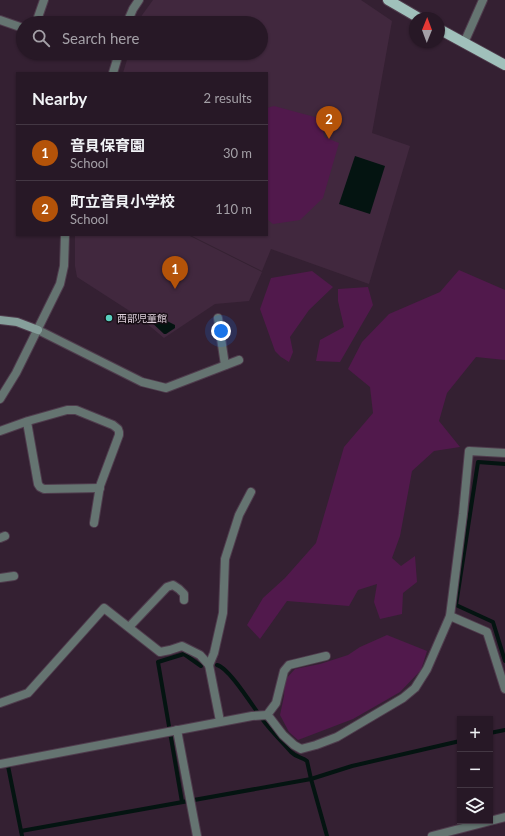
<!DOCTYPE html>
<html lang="en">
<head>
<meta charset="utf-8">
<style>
  :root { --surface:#271826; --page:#332532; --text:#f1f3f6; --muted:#a4a0a7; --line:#433743; --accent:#b45309 }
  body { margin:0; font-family:Lato,"Noto Sans JP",sans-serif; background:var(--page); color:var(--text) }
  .controls { position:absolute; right:12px; bottom:12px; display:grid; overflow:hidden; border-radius:0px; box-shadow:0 1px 3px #0004 }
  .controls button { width:36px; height:36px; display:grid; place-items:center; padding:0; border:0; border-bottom:1px solid var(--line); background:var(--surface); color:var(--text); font:20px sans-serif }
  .compass { position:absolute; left:409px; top:12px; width:36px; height:36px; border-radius:50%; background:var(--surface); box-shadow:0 1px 3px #0004; rotate:1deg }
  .you { position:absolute; left:221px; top:331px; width:14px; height:14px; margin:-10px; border:3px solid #fff; border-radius:50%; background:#1a73e8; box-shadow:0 0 0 6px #1a73e833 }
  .badge { display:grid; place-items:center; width:26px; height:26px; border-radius:50%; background:var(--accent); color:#fff; font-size:13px; font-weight:700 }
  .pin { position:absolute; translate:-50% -33px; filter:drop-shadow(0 1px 2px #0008) }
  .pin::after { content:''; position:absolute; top:21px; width:14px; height:12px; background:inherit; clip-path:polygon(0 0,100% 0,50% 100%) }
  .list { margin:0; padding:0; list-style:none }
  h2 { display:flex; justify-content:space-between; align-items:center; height:52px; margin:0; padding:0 16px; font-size:17px }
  h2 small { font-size:13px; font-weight:400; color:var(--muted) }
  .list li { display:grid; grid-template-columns:26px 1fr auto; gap:12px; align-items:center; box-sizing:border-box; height:56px; padding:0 16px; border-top:1px solid var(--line) }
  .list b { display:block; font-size:15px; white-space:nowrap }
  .list p { margin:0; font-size:13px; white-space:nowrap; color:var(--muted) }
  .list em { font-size:13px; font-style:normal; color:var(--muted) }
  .icon { flex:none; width:22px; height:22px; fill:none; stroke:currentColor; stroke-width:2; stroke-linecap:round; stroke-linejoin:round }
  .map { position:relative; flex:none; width:505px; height:836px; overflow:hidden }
  .search { position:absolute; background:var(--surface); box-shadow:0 1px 3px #0004; left:16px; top:16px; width:252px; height:44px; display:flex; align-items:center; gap:10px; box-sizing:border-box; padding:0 14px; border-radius:22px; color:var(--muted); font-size:15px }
  .panel { position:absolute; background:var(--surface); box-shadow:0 1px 3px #0004; left:16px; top:72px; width:252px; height:164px; border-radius:0px }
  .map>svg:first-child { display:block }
  .built { fill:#41283e }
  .green { fill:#51194c }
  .water { fill:#041411 }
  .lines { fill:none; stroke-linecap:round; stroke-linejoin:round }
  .stream { stroke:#041411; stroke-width:4 }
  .street-casing { stroke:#4f3c4d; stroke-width:10 }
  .secondary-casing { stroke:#4f3c4d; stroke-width:10 }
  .primary-casing { stroke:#4f3c4d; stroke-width:12 }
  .street { stroke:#657471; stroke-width:8 }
  .secondary { stroke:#869f9b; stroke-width:8 }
  .primary { stroke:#a0c0bb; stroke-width:10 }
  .poi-dot { fill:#59cebe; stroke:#170e15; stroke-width:1.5 }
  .labels { text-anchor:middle; stroke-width:3; stroke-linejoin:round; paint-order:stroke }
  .poi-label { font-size:10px; fill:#dfd1dc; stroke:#170e15; text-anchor:start }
</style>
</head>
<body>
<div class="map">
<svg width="505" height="836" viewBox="0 0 505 836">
  <rect width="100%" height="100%" fill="#342032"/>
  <g class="built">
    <path d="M153,0H361L392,21L372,133L410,146L369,284L271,249L262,271L190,235H267V73H123L129,53H261V23H138L140,18Z"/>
    <path d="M75,235H188L262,272L249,301L215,304L164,338L139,317L77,277L75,266Z"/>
  </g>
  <g class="green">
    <path d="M274,106L322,119L324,137L339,143L323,198L300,220L273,224L267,219V108Z"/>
    <path d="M459,270L505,290V360L476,357L447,393L439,421L460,447L434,451L412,471L400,536L392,558L401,566L415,556L417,582L403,593L402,614L380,619L374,602L377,584L358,590L349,606L287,601L260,639L247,625L263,598L285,578L316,543L344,447L373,413L370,387L348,369L362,342L389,314L440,292Z"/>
    <path d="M312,271L333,287L309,310L290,337L293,352L289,362L281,357L275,351L260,309L271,278Z"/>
    <path d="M368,287L373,305L340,362L316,361L320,340L344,327L338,301V289Z"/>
    <path d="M387,635L427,651L421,670L400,692L353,719L298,740L289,732L280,715L284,696L285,680L295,669L320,664L348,655L360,647Z"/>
  </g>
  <g class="water">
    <path d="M355,156L385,166L370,214L339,204Z"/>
    <path d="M148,313L153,314L175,325V328L166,334H164L147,318V316Z"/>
  </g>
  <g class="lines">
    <g class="stream">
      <path d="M505,464L478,462L456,605L493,622L505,661"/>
      <path d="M217,665C230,668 256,712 266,724C274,734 283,743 291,752C297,758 302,757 307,761L311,779L327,836"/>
      <path d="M490,733L505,730"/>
      <path d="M8,766L22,836"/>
      <path d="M182,802L158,662L184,654L201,666"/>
      <path d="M21,831L311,779L352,766L460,741"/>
    </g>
    <defs>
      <g id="street">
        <path d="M0,20L23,28"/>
        <path d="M36,23L44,0"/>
        <path d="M127,23L133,9L139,0"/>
        <path d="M464,43L483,0"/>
        <path d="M103,53L118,57"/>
        <path d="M113,73L119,53"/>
        <path d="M218,318L225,365"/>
        <path d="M38,330L142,382L166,388L239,360"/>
        <path d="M0,399L16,373L60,284L64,266L65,235"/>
        <path d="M27,422L38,484L40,487L44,489L100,488"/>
        <path d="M0,431L28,421L67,410H76L113,425L118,429L119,432V435L100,486L94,523"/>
        <path d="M0,538L5,536"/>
        <path d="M0,578L14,576"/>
        <path d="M450,616L487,632L505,689"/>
        <path d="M129,627L167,587L173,585L179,589L184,594V600"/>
        <path d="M209,665L214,653L223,613L225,559L239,515L251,492"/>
        <path d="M0,703L28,693L104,608L160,652L170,650L182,646L200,655L209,665L220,721"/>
        <path d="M267,715L276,703L284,671L289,665L326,656"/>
        <path d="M177,730L197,836"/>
        <path d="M0,764L252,716L267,715L270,718L283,735L294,745L301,749L316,745L337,737L403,698L415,688L427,669L450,616L463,514L469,451L505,453"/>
        <path d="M432,836L505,817"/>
      </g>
      <path id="secondary" d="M0,320L17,322L38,330"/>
      <g id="primary">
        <path d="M388,0L419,18"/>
        <path d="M439,29L505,65"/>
      </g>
    </defs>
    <use href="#street" class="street-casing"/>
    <use href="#secondary" class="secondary-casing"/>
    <use href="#primary" class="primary-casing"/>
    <use href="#street" class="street"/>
    <use href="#secondary" class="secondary"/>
    <use href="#primary" class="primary"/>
  </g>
  <circle class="poi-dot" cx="109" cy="318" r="4"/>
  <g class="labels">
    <g class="poi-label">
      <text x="117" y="322">西部児童館</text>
    </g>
  </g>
</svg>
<div class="controls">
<button>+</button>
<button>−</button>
<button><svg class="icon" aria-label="layers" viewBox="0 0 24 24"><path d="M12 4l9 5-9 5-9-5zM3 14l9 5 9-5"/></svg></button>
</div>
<svg class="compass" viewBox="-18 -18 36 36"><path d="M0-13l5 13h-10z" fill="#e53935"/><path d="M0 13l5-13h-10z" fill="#a4a0a7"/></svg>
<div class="you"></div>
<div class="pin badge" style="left:175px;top:289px">1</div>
<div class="pin badge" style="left:329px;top:139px">2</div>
<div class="search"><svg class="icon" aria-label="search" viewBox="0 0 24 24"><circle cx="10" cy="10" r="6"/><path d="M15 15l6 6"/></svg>Search here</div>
<section class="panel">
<h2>Nearby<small>2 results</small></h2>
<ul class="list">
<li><span class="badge">1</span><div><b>音貝保育園</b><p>School</p></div><em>30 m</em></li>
<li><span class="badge">2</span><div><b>町立音貝小学校</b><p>School</p></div><em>110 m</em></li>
</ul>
</section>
</div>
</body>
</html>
